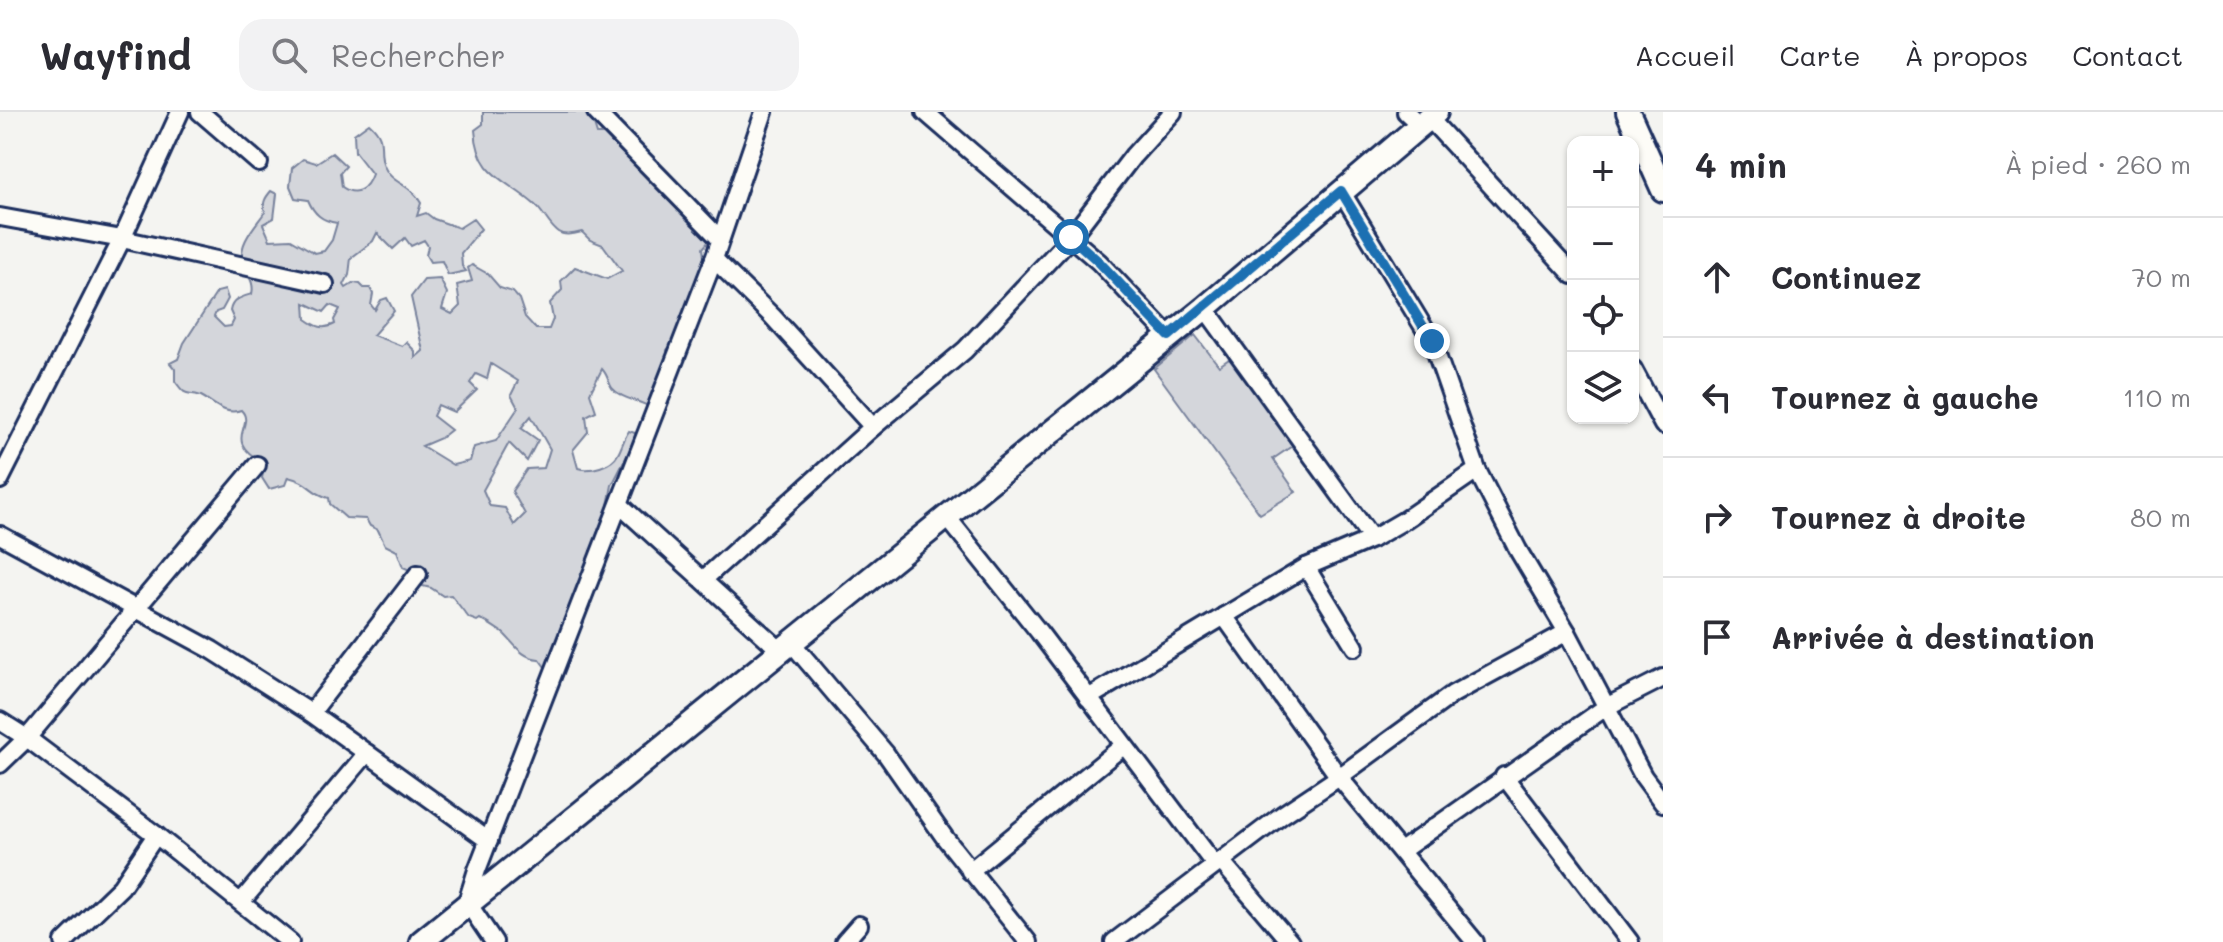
<!DOCTYPE html>
<html lang="fr">
<head>
<meta charset="utf-8">
<style>
  :root { --surface:#fff; --page:#f2f2f3; --text:#2b2b33; --muted:#7c7c81; --line:#e1e1e2 }
  body { margin:0; font-family:Mali,sans-serif; background:var(--page); color:var(--text) }
  .controls { position:absolute; right:24px; top:24px; display:grid; overflow:hidden; border-radius:16px; box-shadow:0 2px 6px #0004 }
  .controls button { width:72px; height:72px; display:grid; place-items:center; padding:0; border:0; border-bottom:2px solid var(--line); background:var(--surface); color:var(--text); font:40px sans-serif }
  .stop { position:absolute; width:24px; height:24px; margin:-18px; border:6px solid #1f6fb2; border-radius:50%; background:#fff }
  .stop.end { background:#1f6fb2; border-color:#fff; box-shadow:0 2px 8px #0008 }
  .list { margin:0; padding:0; list-style:none }
  h2 { display:flex; justify-content:space-between; align-items:center; height:104px; margin:0; padding:0 32px; font-size:34px }
  h2 small { font-size:26px; font-weight:400; color:var(--muted) }
  .list li { display:grid; grid-template-columns:52px 1fr auto; gap:24px; align-items:center; box-sizing:border-box; height:120px; padding:0 32px; border-top:2px solid var(--line) }
  .list b { display:block; font-size:30px; white-space:nowrap }
  .list em { font-size:26px; font-style:normal; color:var(--muted) }
  .icon { flex:none; width:44px; height:44px; fill:none; stroke:currentColor; stroke-width:2; stroke-linecap:round; stroke-linejoin:round }
  .map { position:relative; flex:none; width:1663px; height:830px; overflow:hidden }
  header { display:flex; align-items:center; gap:48px; box-sizing:border-box; height:112px; padding:0 40px; background:var(--surface); border-bottom:2px solid var(--line) }
  header strong { font-size:38px }
  nav { display:flex; gap:44px; margin-inline-start:auto; font-size:28px }
  .search { width:560px; height:72px; background:var(--page); display:flex; align-items:center; gap:20px; box-sizing:border-box; padding:0 28px; border-radius:24px; color:var(--muted); font-size:30px }
  main { display:flex }
  aside { flex:1; background:var(--surface) }
  .map>svg:first-child { display:block }
  .green { fill:#d4d6db; stroke:#78829c; stroke-width:2; fill-rule:evenodd }
  .lines { fill:none; stroke-linecap:round; stroke-linejoin:round }
  .street-casing { stroke:#1b2f5e; stroke-width:22 }
  .secondary-casing { stroke:#1b2f5e; stroke-width:28 }
  .street { stroke:#fdfcf7; stroke-width:16 }
  .secondary { stroke:#fdfcf7; stroke-width:22 }
  .route { stroke:#1f6fb2; stroke-width:10 }
</style>
</head>
<body>
<header>
<strong>Wayfind</strong>
<div class="search"><svg class="icon" aria-label="search" viewBox="0 0 24 24"><circle cx="10" cy="10" r="6"/><path d="M15 15l6 6"/></svg>Rechercher</div>
<nav><a>Accueil</a><a>Carte</a><a>À propos</a><a>Contact</a></nav>
</header>
<main>
<div class="map">
<svg width="1663" height="830" viewBox="0 0 1663 830">
  <rect width="100%" height="100%" fill="#f4f4f1"/>
  <filter id="ink" filterUnits="userSpaceOnUse"><feTurbulence type="fractalNoise" baseFrequency=".0125" numOctaves="2"/><feDisplacementMap in="SourceGraphic" scale="16" xChannelSelector="R" yChannelSelector="G"/><feConvolveMatrix kernelMatrix="1 2 1 2 8 2 1 2 1" color-interpolation-filters="sRGB"/></filter>
  <g filter="url(#ink)">
    <g class="green">
      <path d="M483,0H590L597,22H608L611,30L620,33L710,128L703,136L706,162L695,169L696,180L673,231L667,238V247L650,295C638,288 621,287 612,276C608,270 608,263 602,257L590,281L596,299L586,304L588,320L573,338L578,356C590,360 612,354 618,342C622,335 624,326 629,319L638,322L612,373L605,409L593,433L586,461L585,476C567,490 571,496 563,515C558,528 551,531 557,546L554,553L545,555L539,547C521,546 514,531 503,521C496,516 488,511 480,507L477,509L469,506L451,483L443,484L431,476L418,473L412,459L403,455L397,439L385,433L378,418L370,414L366,407L346,406L330,392L329,386C310,381 310,370 288,365L285,373L269,377L262,366L265,351C219,328 257,314 241,298C225,304 214,291 201,284C187,278 188,288 175,269V257L170,251L178,247L184,231L217,180L225,178L228,187L222,198L216,200L214,205L224,215L231,214L234,208L230,199C232,187 242,185 252,182C255,170 247,163 243,152C237,132 255,114 265,100C262,91 265,86 271,79L277,82L274,106L263,112L270,128L291,127L315,141L324,139L332,128L337,111C322,109 314,102 308,88L295,86L290,74L292,56L303,47L316,51L332,41L346,54L340,61L342,75C356,85 367,77 372,62L355,40L354,22L369,11C387,27 378,34 383,51C390,73 410,70 421,91L417,104L426,101L434,107L459,116L473,107L481,117L461,141L462,154L466,159L448,163L442,149L430,150L426,143L428,134L424,128L411,134L405,126L393,137L377,121L373,129L351,146L349,163L344,173L346,176L354,171L360,172L364,176H370L373,182L371,193L375,198L381,188L387,186L394,199L373,223L402,234L406,230L415,239V246L423,239L411,185L424,168L440,167L447,181L442,197L452,202L460,194L457,173L472,169L468,156L472,153L488,162L500,176L513,180L519,187L525,205L536,217H549L553,207L550,191L562,178L561,169L575,155L607,167L622,159L603,133L590,128L582,120C575,122 564,124 558,120C549,114 543,99 534,92C504,66 478,64 475,18L483,12ZM305,191L324,200L330,193L340,197L334,208L335,212C323,218 317,215 306,207ZM491,252L518,269L511,283L518,296L496,329L474,335L470,349L453,353L422,334L441,326L451,318L433,304L438,293L454,300L477,278L470,271L476,262L487,267ZM531,304L550,337L544,356L527,357L512,379L525,402L514,413L505,396L490,394L483,378L509,331L527,349L538,328L521,316Z"/>
      <path d="M1195,223L1219,254L1235,243L1298,330L1273,347L1296,380L1260,402L1154,257Z"/>
    </g>
    <g class="lines">
      <defs>
        <g id="street">
          <path d="M200,0L259,51"/>
          <path d="M596,0L720,127"/>
          <path d="M925,0L1099,150L1169,224"/>
          <path d="M1406,0L1420,13"/>
          <path d="M1429,6L1573,163"/>
          <path d="M1341,79L1432,229L1477,358L1518,438L1567,520L1643,664L1663,691"/>
          <path d="M0,105L122,127L325,172"/>
          <path d="M714,147L772,204L873,315"/>
          <path d="M1205,196L1372,427L1403,409L1477,358"/>
          <path d="M1633,257L1663,313"/>
          <path d="M0,368L122,127L180,0"/>
          <path d="M620,393L781,539"/>
          <path d="M947,405L1039,520L1215,753"/>
          <path d="M0,423L212,538L311,601L489,729"/>
          <path d="M1306,455L1355,535"/>
          <path d="M704,467L873,315L965,238L1071,125L1133,44L1173,0"/>
          <path d="M1224,504L1339,665L1475,830"/>
          <path d="M791,530L886,642L945,726L1028,830"/>
          <path d="M1088,586L1306,455L1372,427"/>
          <path d="M311,601L418,462"/>
          <path d="M0,609L27,626L156,723L290,830"/>
          <path d="M0,652L27,626L257,353"/>
          <path d="M1504,664L1630,830"/>
          <path d="M1401,739L1606,595L1663,566"/>
          <path d="M1221,749L1290,830"/>
          <path d="M970,759L1123,634"/>
          <path d="M241,790L367,641"/>
          <path d="M64,830L121,775L156,723"/>
          <path d="M494,830L467,790L477,758L714,147L764,0"/>
          <path d="M844,830L859,813"/>
          <path d="M1114,830L1282,703L1339,665L1453,582L1567,520"/>
        </g>
        <g id="secondary">
          <path d="M1628,0L1663,78"/>
          <path d="M421,830L1205,196L1436,0"/>
        </g>
      </defs>
      <use href="#street" class="street-casing"/>
      <use href="#secondary" class="secondary-casing"/>
      <use href="#street" class="street"/>
      <use href="#secondary" class="secondary"/>
    </g>
  </g>
  <g class="lines" filter="url(#ink)">
    <path class="route" d="M1071,125L1099,150L1169,224L1341,79L1432,229"/>
  </g>
</svg>
<div class="controls">
<button>+</button>
<button>−</button>
<button><svg class="icon" aria-label="locate" viewBox="0 0 24 24"><circle cx="12" cy="12" r="6"/><path d="M12 2v4M12 18v4M2 12h4M18 12h4"/></svg></button>
<button><svg class="icon" aria-label="layers" viewBox="0 0 24 24"><path d="M12 4l9 5-9 5-9-5zM3 14l9 5 9-5"/></svg></button>
</div>
<div class="stop" style="left:1071px;top:125px"></div>
<div class="stop end" style="left:1432px;top:229px"></div>
</div>
<aside>
<h2>4 min<small>À pied · 260 m</small></h2>
<ul class="list">
<li><svg class="icon" aria-label="ahead" viewBox="0 0 24 24"><path d="M12 20V5M6 11l6-6 6 6"/></svg><div><b>Continuez</b></div><em>70 m</em></li>
<li><svg class="icon" aria-label="left" viewBox="0 0 24 24"><path d="M17 20v-9H6M10 6l-5 5 5 5"/></svg><div><b>Tournez à gauche</b></div><em>110 m</em></li>
<li><svg class="icon" aria-label="right" viewBox="0 0 24 24"><path d="M7 20v-9h11M14 6l5 5-5 5"/></svg><div><b>Tournez à droite</b></div><em>80 m</em></li>
<li><svg class="icon" aria-label="arrive" viewBox="0 0 24 24"><path d="M6 21V4h12l-3 4 3 4H6"/></svg><div><b>Arrivée à destination</b></div></li>
</ul>
</aside>
</main>
</body>
</html>
